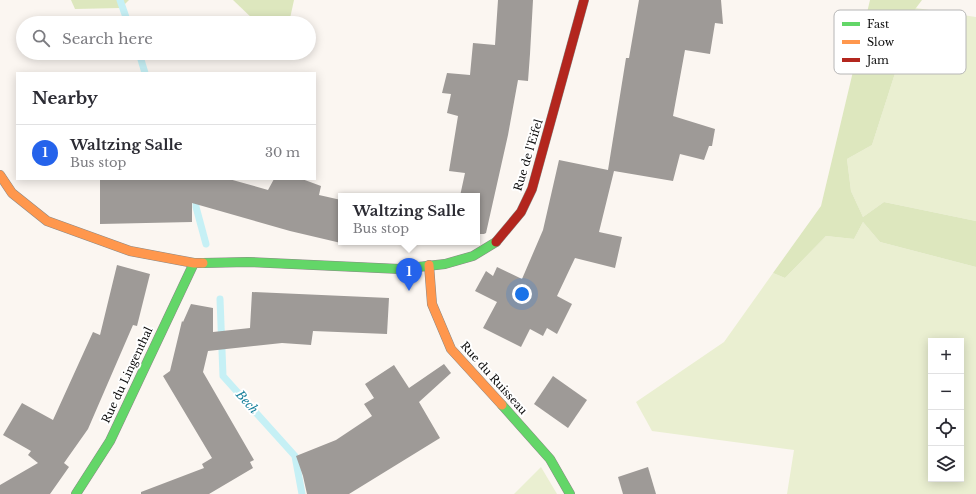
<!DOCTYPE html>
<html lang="en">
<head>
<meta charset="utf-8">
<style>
  :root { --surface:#fff; --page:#f7f7f7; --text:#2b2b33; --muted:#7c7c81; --line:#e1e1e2; --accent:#2563eb }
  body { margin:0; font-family:"Libre Baskerville",serif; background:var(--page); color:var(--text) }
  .controls { position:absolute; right:12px; bottom:12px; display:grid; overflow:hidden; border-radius:0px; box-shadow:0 2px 10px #0003 }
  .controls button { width:36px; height:36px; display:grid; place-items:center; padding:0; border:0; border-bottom:1px solid var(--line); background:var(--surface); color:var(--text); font:20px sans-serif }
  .you { position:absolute; left:522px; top:294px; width:14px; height:14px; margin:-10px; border:3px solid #fff; border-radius:50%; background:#1a73e8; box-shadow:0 0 0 6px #1a73e833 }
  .badge { display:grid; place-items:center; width:26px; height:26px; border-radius:50%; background:var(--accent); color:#fff; font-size:13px; font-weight:700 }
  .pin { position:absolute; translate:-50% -33px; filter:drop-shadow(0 1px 2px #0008) }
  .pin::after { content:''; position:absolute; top:21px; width:14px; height:12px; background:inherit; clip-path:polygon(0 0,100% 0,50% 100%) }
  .popup { position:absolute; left:338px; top:193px; width:142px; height:52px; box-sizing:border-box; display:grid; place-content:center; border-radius:0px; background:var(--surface); filter:drop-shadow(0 1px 3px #0005); font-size:13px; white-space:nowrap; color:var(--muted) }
  .popup b { font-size:15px; color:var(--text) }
  .popup::after { content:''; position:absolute; left:50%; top:100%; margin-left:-8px; border:8px solid transparent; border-top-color:var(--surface) }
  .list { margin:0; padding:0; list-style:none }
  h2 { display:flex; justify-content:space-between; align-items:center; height:52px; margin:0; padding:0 16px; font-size:17px }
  h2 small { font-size:13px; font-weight:400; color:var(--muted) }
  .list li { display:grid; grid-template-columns:26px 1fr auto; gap:12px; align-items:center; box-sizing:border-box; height:56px; padding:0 16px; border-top:1px solid var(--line) }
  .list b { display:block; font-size:15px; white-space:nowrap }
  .list p { margin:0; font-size:13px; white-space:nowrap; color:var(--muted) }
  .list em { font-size:13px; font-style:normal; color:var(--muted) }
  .icon { flex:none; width:22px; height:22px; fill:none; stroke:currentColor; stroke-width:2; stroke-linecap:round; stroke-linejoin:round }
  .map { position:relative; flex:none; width:976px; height:494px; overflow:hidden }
  .search { position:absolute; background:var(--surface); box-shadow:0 2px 10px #0003; left:16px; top:16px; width:300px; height:44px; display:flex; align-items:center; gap:10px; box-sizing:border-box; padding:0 14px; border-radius:22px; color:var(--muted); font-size:15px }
  .panel { position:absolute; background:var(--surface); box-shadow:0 2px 10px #0003; left:16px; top:72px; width:300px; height:108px; border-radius:0px }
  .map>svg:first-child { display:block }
  .green { fill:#eaefd1; fill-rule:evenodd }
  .forest { fill:#dde7be }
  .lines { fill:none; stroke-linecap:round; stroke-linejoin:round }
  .stream { stroke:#c6f0f5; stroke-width:7 }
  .building { fill:#9e9a97 }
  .fast-casing { stroke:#8b8986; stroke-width:10 }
  .slow-casing { stroke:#8b8986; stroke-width:10 }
  .jam-casing { stroke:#8b8986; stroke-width:10 }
  .fast { stroke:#63d668; stroke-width:9 }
  .slow { stroke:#ff974d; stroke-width:9 }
  .jam { stroke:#b3261e; stroke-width:9 }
  .labels { text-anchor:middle; stroke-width:4; stroke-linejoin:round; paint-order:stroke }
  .street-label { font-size:11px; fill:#0d0d0d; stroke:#fff }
  .water-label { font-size:12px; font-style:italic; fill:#147e9a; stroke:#fff }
  .key { fill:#fff; stroke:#b6b6b6; stroke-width:1 }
  .key-label { font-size:11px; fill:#0d0d0d }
</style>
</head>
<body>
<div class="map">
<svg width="976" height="494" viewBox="0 0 976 494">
  <rect width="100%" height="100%" fill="#fbf6f1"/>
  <g class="green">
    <path d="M916,8L976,17V221L884,202L863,217L851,191L847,159L872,145Z"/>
    <path d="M863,222L880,242L976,267V494H787L794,450L652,431L636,402L724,342L773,273L785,278L826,236L854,239ZM931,341H961V479H931Z"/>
    <path d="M541,467L557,494H514Z"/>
  </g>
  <g class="forest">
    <path d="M71,0H129L121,8L75,9Z"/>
    <path d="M233,0H294L289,23H257Z"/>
    <path d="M870,0H922L916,8L872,145L847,159L851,191L863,217L884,202L976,221V267L880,242L863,222L854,239L826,236L785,278L773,273L821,206Z"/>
  </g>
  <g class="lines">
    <g class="stream">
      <path d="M120,0L128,23"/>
      <path d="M139,53L145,73"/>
      <path d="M192,179L196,190V207L206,244"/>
      <path d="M220,299L223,376L295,456L302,494"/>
    </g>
  </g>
  <g class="building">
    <path d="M498,0H533L530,54L528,81L518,80L508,135L486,233L484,234H477V196H460L465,173L449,171L458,116L447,113L451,94L442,93L447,73L470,75L473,43L495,45Z"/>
    <path d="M639,0H721L723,24L715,23L710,54L685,50L673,116L715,129L712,146H709L704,160L680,154L673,181L614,171L599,232L622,237L615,268L575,258L557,296L572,304L557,334L547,328L543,336L530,329L521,347L483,328L497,302L475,291L486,271L493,276L497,267L522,279L543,230L559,160L608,170L626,58H629Z"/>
    <path d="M100,179H229L268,190L274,179H302L321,186L319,195L341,200V243L290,231L192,203V222L100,224Z"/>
    <path d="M117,265L150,274L137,326L133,325L88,429L64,463L69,467L50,494H0V485L38,463L28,455L31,451L3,435L22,403L53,420L93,332L100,335Z"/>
    <path d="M252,292L389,298L387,334L313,331L311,345L282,343L208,351L203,372L254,460L250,462L253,468L209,494H141V492L204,468L202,464L212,458L163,376L170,371L182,321L183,322L191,304L213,308V332L250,328Z"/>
    <path d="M444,364L451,373L419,402L440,438L349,494H307L303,476L296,456L336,440L372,416L364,404L374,398L365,384L394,365L409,388Z"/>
    <path d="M553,376L587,400L568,428L534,404Z"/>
    <path d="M648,467L656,494H623L618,477Z"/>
  </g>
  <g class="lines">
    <defs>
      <g id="fast">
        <path d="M203,263L248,262L400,269L445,264L473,256L496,242"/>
        <path d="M502,405L550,459L570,494"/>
        <path d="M76,494L110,441L194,263"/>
      </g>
      <g id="slow">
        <path d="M0,175L12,193L47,221L130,251L194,263H203"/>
        <path d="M429,265L432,304L451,349L502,405"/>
      </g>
      <path id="jam" d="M496,242L521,212L532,189L584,0"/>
    </defs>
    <use href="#fast" class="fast-casing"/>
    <use href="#slow" class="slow-casing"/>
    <use href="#jam" class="jam-casing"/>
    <use href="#fast" class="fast"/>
    <use href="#slow" class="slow"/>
    <use href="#jam" class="jam"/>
  </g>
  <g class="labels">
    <g class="street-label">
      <text transform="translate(528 155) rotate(-73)" y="4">Rue de l'Eifel</text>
      <text transform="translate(127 375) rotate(-65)" y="4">Rue du Lingenthal</text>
      <text transform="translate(494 378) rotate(48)" y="4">Rue du Ruisseau</text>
    </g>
    <g class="water-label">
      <text transform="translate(247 402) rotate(48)" y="4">Bech</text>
    </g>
  </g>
  <rect x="834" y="10" width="132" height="64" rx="6" class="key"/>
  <rect x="842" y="22" width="18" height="4" fill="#63d668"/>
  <rect x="842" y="40" width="18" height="4" fill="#ff974d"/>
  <rect x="842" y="58" width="18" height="4" fill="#b3261e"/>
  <g class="key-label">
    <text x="867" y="28">Fast</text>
    <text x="867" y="46">Slow</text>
    <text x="867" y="64">Jam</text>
  </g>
</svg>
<div class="controls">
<button>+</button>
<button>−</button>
<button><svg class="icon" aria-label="locate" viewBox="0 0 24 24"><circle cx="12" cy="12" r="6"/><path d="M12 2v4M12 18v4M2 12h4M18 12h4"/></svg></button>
<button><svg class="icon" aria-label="layers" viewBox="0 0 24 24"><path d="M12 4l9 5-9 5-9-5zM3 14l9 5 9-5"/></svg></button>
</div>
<div class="you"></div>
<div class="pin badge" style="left:409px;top:291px">1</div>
<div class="popup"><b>Waltzing Salle</b>Bus stop</div>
<div class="search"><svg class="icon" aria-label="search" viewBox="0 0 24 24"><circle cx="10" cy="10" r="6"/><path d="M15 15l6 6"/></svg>Search here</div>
<section class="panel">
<h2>Nearby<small></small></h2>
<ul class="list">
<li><span class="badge">1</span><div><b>Waltzing Salle</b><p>Bus stop</p></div><em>30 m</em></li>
</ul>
</section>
</div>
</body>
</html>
